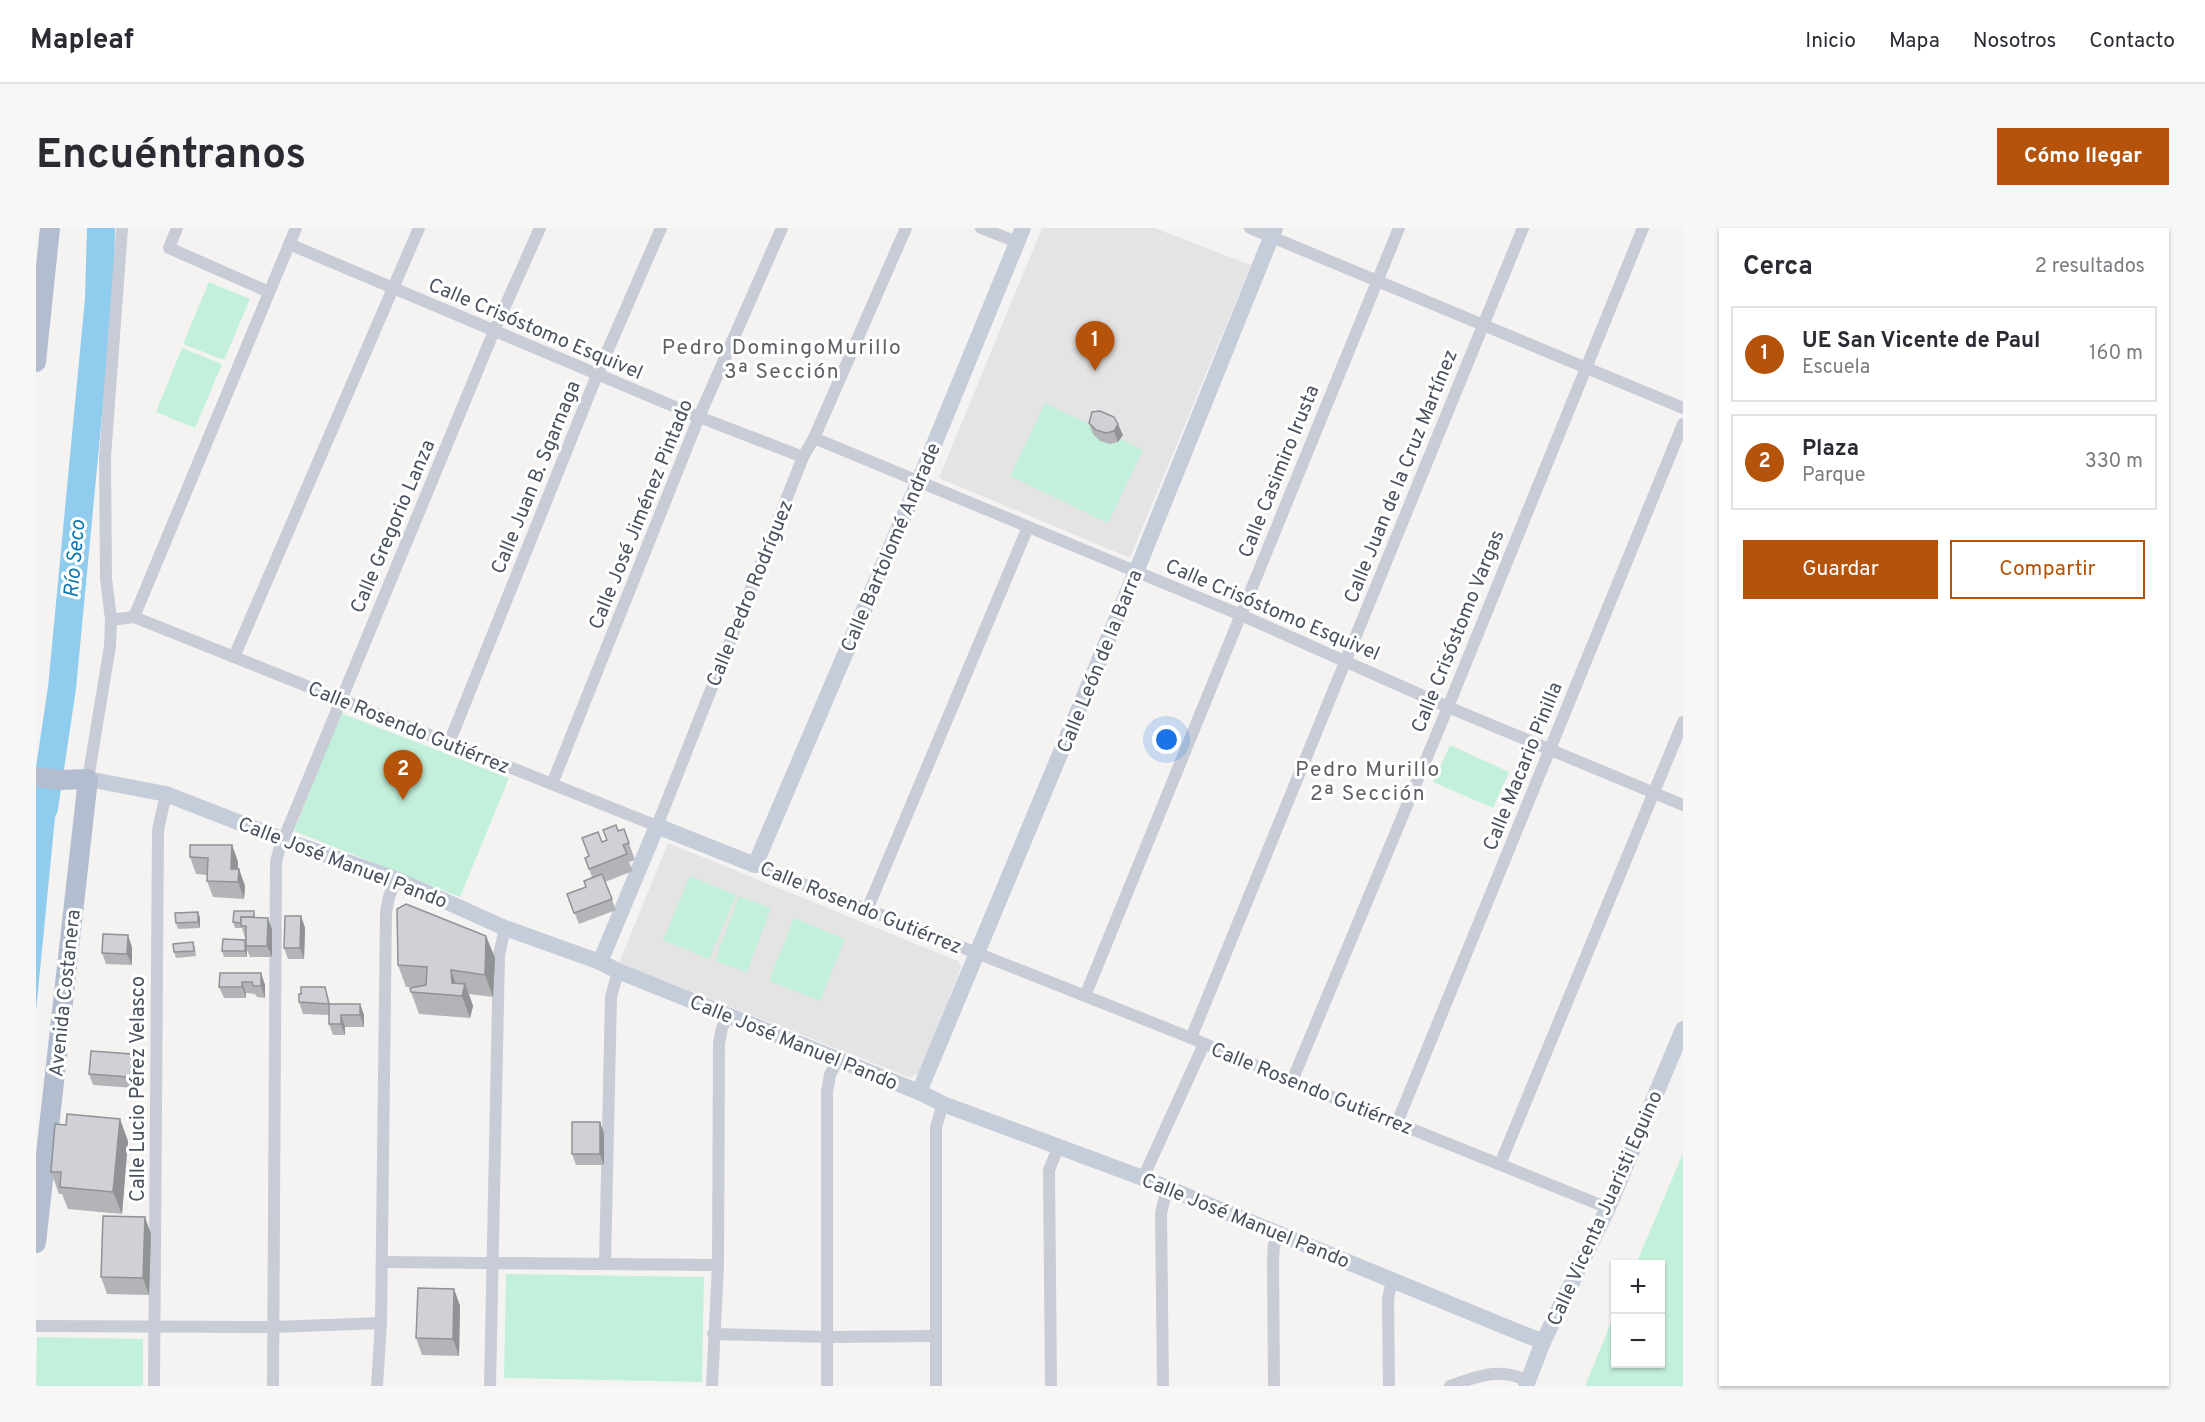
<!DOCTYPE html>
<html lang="es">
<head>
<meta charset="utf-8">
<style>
  :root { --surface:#fff; --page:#f7f7f7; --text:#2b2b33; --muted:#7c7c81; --line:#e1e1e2; --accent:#b45309 }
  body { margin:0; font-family:Overpass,sans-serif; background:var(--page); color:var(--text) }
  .controls { position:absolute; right:18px; bottom:18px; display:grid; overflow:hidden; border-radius:0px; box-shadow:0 2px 4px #0004 }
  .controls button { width:54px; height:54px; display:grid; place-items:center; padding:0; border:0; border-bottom:2px solid var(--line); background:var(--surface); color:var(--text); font:30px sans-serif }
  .you { position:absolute; left:1131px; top:512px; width:21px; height:21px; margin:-15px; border:4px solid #fff; border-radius:50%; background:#1a73e8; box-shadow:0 0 0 9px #1a73e833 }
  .badge { display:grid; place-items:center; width:39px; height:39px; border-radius:50%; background:var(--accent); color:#fff; font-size:20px; font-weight:700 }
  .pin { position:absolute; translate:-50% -50px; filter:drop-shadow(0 2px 3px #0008) }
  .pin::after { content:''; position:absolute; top:32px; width:21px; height:18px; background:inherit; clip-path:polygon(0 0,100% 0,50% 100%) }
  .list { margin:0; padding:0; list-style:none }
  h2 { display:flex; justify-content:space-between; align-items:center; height:78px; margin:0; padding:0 24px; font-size:26px }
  h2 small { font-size:20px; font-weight:400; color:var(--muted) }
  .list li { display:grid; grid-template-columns:39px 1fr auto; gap:18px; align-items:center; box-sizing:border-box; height:96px; margin:0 12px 12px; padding:0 12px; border:2px solid var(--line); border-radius:0px }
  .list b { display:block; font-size:22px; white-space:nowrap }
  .list p { margin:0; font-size:20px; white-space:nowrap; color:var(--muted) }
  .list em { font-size:20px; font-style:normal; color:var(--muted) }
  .actions { display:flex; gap:12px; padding:18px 24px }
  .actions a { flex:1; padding:14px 0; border:2px solid var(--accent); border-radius:0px; text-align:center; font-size:21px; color:var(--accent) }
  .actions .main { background:var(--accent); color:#fff }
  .map { position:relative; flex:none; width:1647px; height:1158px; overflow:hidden; border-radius:0px }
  header { display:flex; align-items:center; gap:36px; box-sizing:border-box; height:84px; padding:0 30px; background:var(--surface); border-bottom:2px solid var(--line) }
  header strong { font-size:28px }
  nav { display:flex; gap:33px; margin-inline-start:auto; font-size:21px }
  .intro { display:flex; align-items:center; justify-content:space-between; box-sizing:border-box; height:144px; padding:0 36px }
  h1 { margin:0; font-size:42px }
  .button { padding:15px 27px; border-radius:0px; background:var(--accent); color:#fff; font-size:21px; font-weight:700 }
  main { display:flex; gap:36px; padding:0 36px }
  aside { flex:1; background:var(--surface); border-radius:0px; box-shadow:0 2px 4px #0004 }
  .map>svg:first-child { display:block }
  .education { fill:#e5e4e4 }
  .green { fill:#c3f0db }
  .water { fill:#90cced }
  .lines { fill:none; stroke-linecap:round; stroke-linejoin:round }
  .river { stroke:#90cced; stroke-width:28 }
  .street { stroke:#c7ccd6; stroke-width:12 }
  .secondary { stroke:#c6cdda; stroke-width:16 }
  .primary { stroke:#b3bdd0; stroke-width:20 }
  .wall { fill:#b2b4b8 }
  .shaded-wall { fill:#919296 }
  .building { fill:#cfd1d6; stroke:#919296; stroke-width:1.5 }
  .labels { text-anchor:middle; stroke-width:6; stroke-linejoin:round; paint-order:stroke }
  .street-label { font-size:20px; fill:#4a5260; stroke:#fff }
  .neighbourhood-label { font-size:21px; letter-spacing:1.5px; fill:#5f6167; stroke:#fff }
  .water-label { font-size:21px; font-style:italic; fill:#0d77b0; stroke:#fff }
</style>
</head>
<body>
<header>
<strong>Mapleaf</strong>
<nav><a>Inicio</a><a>Mapa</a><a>Nosotros</a><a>Contacto</a></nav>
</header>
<div class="intro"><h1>Encuéntranos</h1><a class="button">Cómo llegar</a></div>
<main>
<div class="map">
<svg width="1647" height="1158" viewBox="0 0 1647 1158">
  <rect width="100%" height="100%" fill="#f5f3f2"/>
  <g class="education">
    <path d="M1006,0H1118L1215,37L1094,330L903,250Z"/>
    <path d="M632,615L922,733L925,739L886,842L875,850L583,735Z"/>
  </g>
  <g class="green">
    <path d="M173,54L214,71L188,132L147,116Z"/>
    <path d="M146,120L186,136L159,200L120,184Z"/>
    <path d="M1009,175L1107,222L1072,295L974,248Z"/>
    <path d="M305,485L473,550L424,669L258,603Z"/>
    <path d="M1414,517L1473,544L1457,580L1397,554Z"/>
    <path d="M654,648L700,667L673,731L627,712Z"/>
    <path d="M703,668L735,680L711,744L679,733Z"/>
    <path d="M758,690L809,711L784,773L733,753Z"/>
    <path d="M1647,925V1158H1549L1579,1085L1580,1136H1624V1036H1600Z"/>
    <path d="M470,1046L668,1049L666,1154L468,1150Z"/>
    <path d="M1,1109L107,1111V1158H0Z"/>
  </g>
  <path class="water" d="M0,558L22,559L0,783Z"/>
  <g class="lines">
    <path class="river" d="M8,580L26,460L63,71L65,0"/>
    <g class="street">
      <path d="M141,0L133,20L233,64"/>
      <path d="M945,0L981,14"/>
      <path d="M1214,0L1647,180"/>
      <path d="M253,16L663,189L767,229"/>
      <path d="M778,210L1205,387L1412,479L1647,577"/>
      <path d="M98,389L260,0"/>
      <path d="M75,392L98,389L621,598L767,229L778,210L870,0"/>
      <path d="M198,429L383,0"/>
      <path d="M413,515L561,147L625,0"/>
      <path d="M52,551L74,418L75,392L70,350L69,229L86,0"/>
      <path d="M516,556L663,189L746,0"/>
      <path d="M719,637L1155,810L1256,853L1572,980"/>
      <path d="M831,682L992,299"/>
      <path d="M1049,768L1363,0"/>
      <path d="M1155,810L1487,0"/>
      <path d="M1256,853L1412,479L1607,0"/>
      <path d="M1361,895L1647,196"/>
      <path d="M1464,936L1647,494"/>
      <path d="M1107,950L1168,816"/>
      <path d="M346,1034L682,1037"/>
      <path d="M569,1036L575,769L582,743"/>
      <path d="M0,1098L238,1099L345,1095"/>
      <path d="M677,1106L791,1109L898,1108"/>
      <path d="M118,1158L122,602L130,566"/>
      <path d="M237,1158L240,634L243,622L458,103L504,0"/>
      <path d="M341,1158L345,1095L350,684L353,669L360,651"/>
      <path d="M454,1158L463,727L469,700"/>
      <path d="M676,1158L682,1037L683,815L686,800L692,788"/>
      <path d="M791,1158V864L794,847L802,831"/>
      <path d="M900,1158V899L907,876"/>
      <path d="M1015,1158L1013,942L1022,920"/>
      <path d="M1127,1158L1125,985L1131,960"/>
      <path d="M1238,1158L1237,1032L1238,1017L1244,1005"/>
      <path d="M1353,1158L1352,1071L1356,1052"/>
      <path d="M1414,1158C1442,1148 1463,1139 1492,1153"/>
    </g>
    <g class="secondary">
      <path d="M52,551L130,566L248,612L360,651L469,700L564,734L582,743L883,864L907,876L1107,950L1507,1114"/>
      <path d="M564,734L621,598L719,637L883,253L987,0"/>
      <path d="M883,864L1100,344L1239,0"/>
      <path d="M1490,1158L1507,1114L1572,980L1647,801"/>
    </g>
    <g class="primary">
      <path d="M0,134L14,0"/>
      <path d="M0,549L25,552L52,551L0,1015"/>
    </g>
  </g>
  <g class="wall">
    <path d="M1056,184L1087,207L1082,214L1074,216L1064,213L1057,206L1053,195Z"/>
    <path d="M588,601L599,632L593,634L597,643L569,654L580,682L543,696L531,666L550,659L556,649L549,630L553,628L566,614L571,612L582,603Z"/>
    <path d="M196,617L202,634V641H203L209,658L208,671L177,669L171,653V647L160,646L154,629Z"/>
    <path d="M162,684L164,690V700L142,701L140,695Z"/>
    <path d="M265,688L269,700L268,731H252L248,720Z"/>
    <path d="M220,689L236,701V729H214L211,722V729H188L186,723L210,713L206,700H199L197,694Z"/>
    <path d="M450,708L459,730L457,769L433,766L437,778L434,790L383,786L375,764L376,759H370L362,737Z"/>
    <path d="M157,714L159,720L160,728L140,730L138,724Z"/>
    <path d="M96,719V737L70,736L66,725Z"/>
    <path d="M225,745L229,757V770L221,769L219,766L210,765V770H188L183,759Z"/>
    <path d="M289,759L294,776H324L328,787V799H309V807H297L293,796V787L267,786L263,774L265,766Z"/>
    <path d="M96,826L100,837L98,860L57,857L53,846Z"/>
    <path d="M568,905V937H540L536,926Z"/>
    <path d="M92,913L86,986L32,981L26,966H23L15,944Z"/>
    <path d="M115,1006L113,1067L71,1066L65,1049Z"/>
    <path d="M418,1061L424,1078L423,1128L386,1127L380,1110Z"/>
  </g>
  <g class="shaded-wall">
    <path d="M1082,196L1087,207L1082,214L1078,203Z"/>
    <path d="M196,617L202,634L201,654L195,641Z"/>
    <path d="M203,641L209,658L208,671L202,654Z"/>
    <path d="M162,684L164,690V700L162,694Z"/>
    <path d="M265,688L269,700L268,731L264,720Z"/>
    <path d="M232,690L236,701V729L231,718Z"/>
    <path d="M92,707L96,719V737L91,726Z"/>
    <path d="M450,708L459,730L457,769L449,747Z"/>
    <path d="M209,712L210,718L211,722V729L209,723Z"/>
    <path d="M415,742L423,765L416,755Z"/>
    <path d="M225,745L229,757V770L225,758Z"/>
    <path d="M206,754L210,765V770L206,759Z"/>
    <path d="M429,756L437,778L434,790L426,768Z"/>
    <path d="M324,776L328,787V799L324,787Z"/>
    <path d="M305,787L309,799V807L305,796Z"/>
    <path d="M96,826L100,837L98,860L94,849Z"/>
    <path d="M84,891L92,913L86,986L77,964Z"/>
    <path d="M564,894L568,905V937L564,926Z"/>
    <path d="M109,989L115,1006L113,1067L107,1050Z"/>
    <path d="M418,1061L424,1078L423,1128L417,1111Z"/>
  </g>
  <g class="building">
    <path d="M1064,183L1078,189L1082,196L1078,203L1070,205L1060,202L1053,195L1056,184Z"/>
    <path d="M580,597L582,603L588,601L593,615L587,617L591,626L553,641L549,630L553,628L546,610L562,604L566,614L571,612L567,602Z"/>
    <path d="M154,617H196L195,641H203L202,654L171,653L172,630L154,629Z"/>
    <path d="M566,646L576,671L538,685L531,666L550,659L548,653Z"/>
    <path d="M370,676L450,708L449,747L415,742L416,755L429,756L426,768L375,764L374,760L390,757L391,739L362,737L361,681Z"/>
    <path d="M198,683H218V689H205V695L197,694Z"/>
    <path d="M162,684V694L140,695L139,685Z"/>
    <path d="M249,688H265L264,720H248Z"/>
    <path d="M205,689L232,690L231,718H210V698H205Z"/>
    <path d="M67,706L92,707L91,726L66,725Z"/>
    <path d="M187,711L209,712V723H186Z"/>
    <path d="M157,714L158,723L138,724L137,716Z"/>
    <path d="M184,745H225V758H217L216,754H206V759H183Z"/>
    <path d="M265,759H289L293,776L263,774V766H265Z"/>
    <path d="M293,776H324V787H305V796H293Z"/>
    <path d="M55,823L96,826L94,849L53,846Z"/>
    <path d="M31,886L84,891L77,964L24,959L25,944H15L19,896L30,897Z"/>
    <rect x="536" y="894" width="28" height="32"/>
    <path d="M67,988L109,989L107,1050L65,1049Z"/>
    <path d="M382,1060L418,1061L417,1111L380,1110Z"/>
  </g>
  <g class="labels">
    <g class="street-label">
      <text transform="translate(500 100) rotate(23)" y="7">Calle Crisóstomo Esquivel</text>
      <text transform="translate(1242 243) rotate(-68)" y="7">Calle Casimiro Irusta</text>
      <text transform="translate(1364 248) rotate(-68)" y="7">Calle Juan de la Cruz Martínez</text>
      <text transform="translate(499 249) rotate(-68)" y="7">Calle Juan B. Sgarnaga</text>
      <text transform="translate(604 286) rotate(-68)" y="7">Calle José Jiménez Pintado</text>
      <text transform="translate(356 298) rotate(-67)" y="7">Calle Gregorio Lanza</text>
      <text transform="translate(854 319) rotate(-67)" y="7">Calle Bartolomé Andrade</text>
      <text transform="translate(713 365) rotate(-68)" y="7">Calle Pedro Rodríguez</text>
      <text transform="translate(1237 381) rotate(23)" y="7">Calle Crisóstomo Esquivel</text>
      <text transform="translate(1421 403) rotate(-68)" y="7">Calle Crisóstomo Vargas</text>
      <text transform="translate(1063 433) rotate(-68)" y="7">Calle León de la Barra</text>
      <text transform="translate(373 499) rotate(22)" y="7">Calle Rosendo Gutiérrez</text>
      <text transform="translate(1486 538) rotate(-68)" y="7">Calle Macario Pinilla</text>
      <text transform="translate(307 634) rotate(21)" y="7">Calle José Manuel Pando</text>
      <text transform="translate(825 679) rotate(22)" y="7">Calle Rosendo Gutiérrez</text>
      <text transform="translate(28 765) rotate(-84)" y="7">Avenida Costanera</text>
      <text transform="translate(758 814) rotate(22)" y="7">Calle José Manuel Pando</text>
      <text transform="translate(1276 860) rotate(22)" y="7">Calle Rosendo Gutiérrez</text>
      <text transform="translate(101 861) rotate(-90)" y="7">Calle Lucio Pérez Velasco</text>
      <text transform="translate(1568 980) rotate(-66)" y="7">Calle Vicenta Juaristi Eguino</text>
      <text transform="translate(1210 992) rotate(22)" y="7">Calle José Manuel Pando</text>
    </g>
    <g class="neighbourhood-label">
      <text x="746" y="126">Pedro DomingoMurillo<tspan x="746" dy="24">3ª Sección</tspan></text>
      <text x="1332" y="548">Pedro Murillo<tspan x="1332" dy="24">2ª Sección</tspan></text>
    </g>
    <g class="water-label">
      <text transform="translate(38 331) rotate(-85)" y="7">Río Seco</text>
    </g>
  </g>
</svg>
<div class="controls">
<button>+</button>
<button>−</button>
</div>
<div class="you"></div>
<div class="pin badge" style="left:1059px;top:143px">1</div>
<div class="pin badge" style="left:367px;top:572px">2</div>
</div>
<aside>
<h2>Cerca<small>2 resultados</small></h2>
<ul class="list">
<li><span class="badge">1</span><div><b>UE San Vicente de Paul</b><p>Escuela</p></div><em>160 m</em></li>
<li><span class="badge">2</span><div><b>Plaza</b><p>Parque</p></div><em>330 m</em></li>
</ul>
<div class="actions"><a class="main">Guardar</a><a>Compartir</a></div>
</aside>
</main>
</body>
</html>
